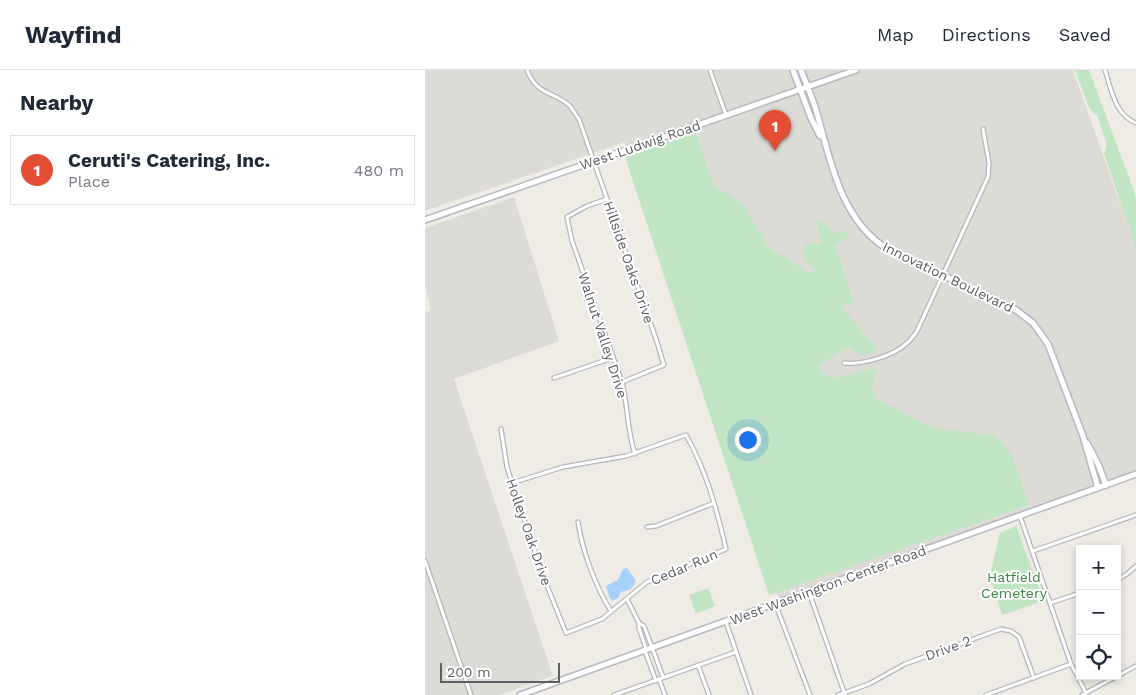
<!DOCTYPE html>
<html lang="en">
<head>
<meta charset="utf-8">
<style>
  :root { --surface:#fff; --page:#f2f2f3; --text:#1f2937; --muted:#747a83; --line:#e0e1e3; --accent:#e34e35 }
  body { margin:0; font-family:"Work Sans",sans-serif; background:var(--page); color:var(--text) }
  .controls { position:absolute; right:15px; bottom:15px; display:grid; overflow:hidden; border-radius:0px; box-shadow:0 2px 8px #0003 }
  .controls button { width:45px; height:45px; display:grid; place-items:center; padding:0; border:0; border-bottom:1px solid var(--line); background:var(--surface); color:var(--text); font:25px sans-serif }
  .scale { position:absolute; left:15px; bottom:12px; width:120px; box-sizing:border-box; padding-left:5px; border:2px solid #5c5f64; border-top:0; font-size:14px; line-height:18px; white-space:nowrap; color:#5c5f64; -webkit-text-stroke:4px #fff; paint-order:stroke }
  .you { position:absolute; left:322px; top:369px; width:18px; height:18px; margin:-12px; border:4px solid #fff; border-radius:50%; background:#1a73e8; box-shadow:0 0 0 8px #1a73e833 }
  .badge { display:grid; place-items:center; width:32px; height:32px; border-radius:50%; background:var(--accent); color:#fff; font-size:16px; font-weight:700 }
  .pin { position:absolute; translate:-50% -41px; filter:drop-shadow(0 1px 2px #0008) }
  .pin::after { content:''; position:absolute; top:26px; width:18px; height:15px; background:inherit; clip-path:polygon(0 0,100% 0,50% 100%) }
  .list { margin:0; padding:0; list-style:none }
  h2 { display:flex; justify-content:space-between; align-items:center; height:65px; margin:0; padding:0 20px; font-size:21px }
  h2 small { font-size:16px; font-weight:400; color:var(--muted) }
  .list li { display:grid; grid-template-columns:32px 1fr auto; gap:15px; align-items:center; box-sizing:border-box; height:70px; margin:0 10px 10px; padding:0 10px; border:1px solid var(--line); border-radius:0px }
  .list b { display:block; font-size:19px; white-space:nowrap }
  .list p { margin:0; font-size:16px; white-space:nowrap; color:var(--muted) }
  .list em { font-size:16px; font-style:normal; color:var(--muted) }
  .icon { flex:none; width:28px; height:28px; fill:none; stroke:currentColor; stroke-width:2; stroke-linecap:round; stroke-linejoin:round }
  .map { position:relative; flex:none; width:711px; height:625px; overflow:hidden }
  header { display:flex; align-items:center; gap:30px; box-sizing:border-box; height:70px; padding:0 25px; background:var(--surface); border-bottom:1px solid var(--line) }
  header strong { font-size:24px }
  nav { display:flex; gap:28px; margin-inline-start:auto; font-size:18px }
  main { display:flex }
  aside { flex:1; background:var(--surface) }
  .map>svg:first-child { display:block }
  .industrial { fill:#dddbd6 }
  .green { fill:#c1e5c4 }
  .water { fill:#a6d1fc }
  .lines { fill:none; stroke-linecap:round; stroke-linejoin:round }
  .street-casing { stroke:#b4b6bb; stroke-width:5.5 }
  .secondary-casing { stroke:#b5b8be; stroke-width:8 }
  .street { stroke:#fff; stroke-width:3 }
  .secondary { stroke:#fff; stroke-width:5 }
  .labels { text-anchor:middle; stroke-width:4; stroke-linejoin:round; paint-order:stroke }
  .street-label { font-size:14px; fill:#5c5f64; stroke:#fff }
  .park-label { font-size:14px; fill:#398642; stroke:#fff }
</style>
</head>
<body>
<header>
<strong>Wayfind</strong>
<nav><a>Map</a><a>Directions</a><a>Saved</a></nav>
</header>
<main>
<aside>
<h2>Nearby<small></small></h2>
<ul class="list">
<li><span class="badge">1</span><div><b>Ceruti's Catering, Inc.</b><p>Place</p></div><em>480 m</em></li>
</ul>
</aside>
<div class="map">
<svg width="711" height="625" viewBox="0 0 711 625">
  <rect width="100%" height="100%" fill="#eeece4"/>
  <g class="industrial">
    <path d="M0,0H648L711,178V402L354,530L200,72L0,141Z"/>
    <path d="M89,127L134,271L29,309L128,606L74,625H0V243L6,240L0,215V158Z"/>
  </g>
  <g class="green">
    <path d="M650,0H664L709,121L711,131V179L679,83L682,75L672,45L665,40Z"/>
    <path d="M270,62L289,116L318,133L343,177L384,203L391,200C380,191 375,189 381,174H391L396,171L391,153L395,149L411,163L423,161L424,165L410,176L428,229V236L416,232L419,240L451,277L449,282C436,286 435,286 424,278C413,282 404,288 395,296L397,303L410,308L451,298L447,318L450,328L506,357L570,366L587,386L604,435L344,525L200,87Z"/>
    <path d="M591,456L619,531L577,545L565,506L575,463Z"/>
    <path d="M283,518L290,536L271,544L264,525Z"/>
  </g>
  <path class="water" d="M202,498L211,511L206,519L196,522L193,528L187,531L184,526L181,516L193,510L198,499Z"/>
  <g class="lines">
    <defs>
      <g id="street">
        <path d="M102,0C112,26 129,21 145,36C148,40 151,45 154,49L231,269L239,295L197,312"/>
        <path d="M285,0L301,45"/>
        <path d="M680,0C686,19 690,45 711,53"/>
        <path d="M182,129L162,136L142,147L147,171L197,312C203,336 202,361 210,384"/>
        <path d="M419,293C437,295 469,286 482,273C486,270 489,265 492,261L563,107L564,93L558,59"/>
        <path d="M129,308L187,288"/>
        <path d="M76,359L82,397L87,413L117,503L141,563L177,549L222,512L301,479C292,440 281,400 261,365L201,386L138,397L87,413"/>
        <path d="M595,446L646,594L661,623"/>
        <path d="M153,452C157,480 171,518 186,541"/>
        <path d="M222,457L231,456L289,433"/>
        <path d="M608,481L711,445"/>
        <path d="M0,491L46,625"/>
        <path d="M692,510L702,504L711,496"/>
        <path d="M384,522L420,625"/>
        <path d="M202,529L214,553V558L221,579"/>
        <path d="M350,533L385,625"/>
        <path d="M625,533L655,523"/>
        <path d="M301,552L326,625"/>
        <path d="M214,553L219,556L238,607"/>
        <path d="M220,581L231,611"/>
        <path d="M273,595L284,625"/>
        <path d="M692,606L711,596"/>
        <path d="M234,609L240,625"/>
        <path d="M189,625L311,582"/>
        <path d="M413,625L444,614L480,594L576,559L586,561L594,567L609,608"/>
        <path d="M561,625L646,594"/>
        <path d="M657,625L692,606"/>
      </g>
      <g id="secondary">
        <path d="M368,0L386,48L395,66"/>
        <path d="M376,0C382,16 389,31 393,47C406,94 417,150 461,178L591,240L608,253L623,274L658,366L673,418"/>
        <path d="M0,150L431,0"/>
        <path d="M662,373L673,394L681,415"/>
        <path d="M95,625L711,404"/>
      </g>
    </defs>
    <use href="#street" class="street-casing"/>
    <use href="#secondary" class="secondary-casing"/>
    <use href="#street" class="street"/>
    <use href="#secondary" class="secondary"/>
  </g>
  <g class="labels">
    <g class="street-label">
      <text transform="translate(215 75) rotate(-19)" y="5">West Ludwig Road</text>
      <text transform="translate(204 192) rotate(71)" y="5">Hillside Oaks Drive</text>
      <text transform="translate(523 207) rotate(26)" y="5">Innovation Boulevard</text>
      <text transform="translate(178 265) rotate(72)" y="5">Walnut Valley Drive</text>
      <text transform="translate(104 462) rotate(71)" y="5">Holley Oak Drive</text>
      <text transform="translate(259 497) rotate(-23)" y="5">Cedar Run</text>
      <text transform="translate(403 515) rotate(-20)" y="5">West Washington Center Road</text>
      <text transform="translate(523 578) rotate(-20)" y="5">Drive 2</text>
    </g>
    <g class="park-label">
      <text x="589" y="512">Hatfield<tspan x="589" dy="16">Cemetery</tspan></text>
    </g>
  </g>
</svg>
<div class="controls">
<button>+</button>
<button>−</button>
<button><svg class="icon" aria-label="locate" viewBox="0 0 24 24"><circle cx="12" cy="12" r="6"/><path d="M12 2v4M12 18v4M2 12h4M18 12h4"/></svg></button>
</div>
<div class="scale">200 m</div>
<div class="you"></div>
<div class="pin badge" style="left:350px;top:81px">1</div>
</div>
</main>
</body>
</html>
